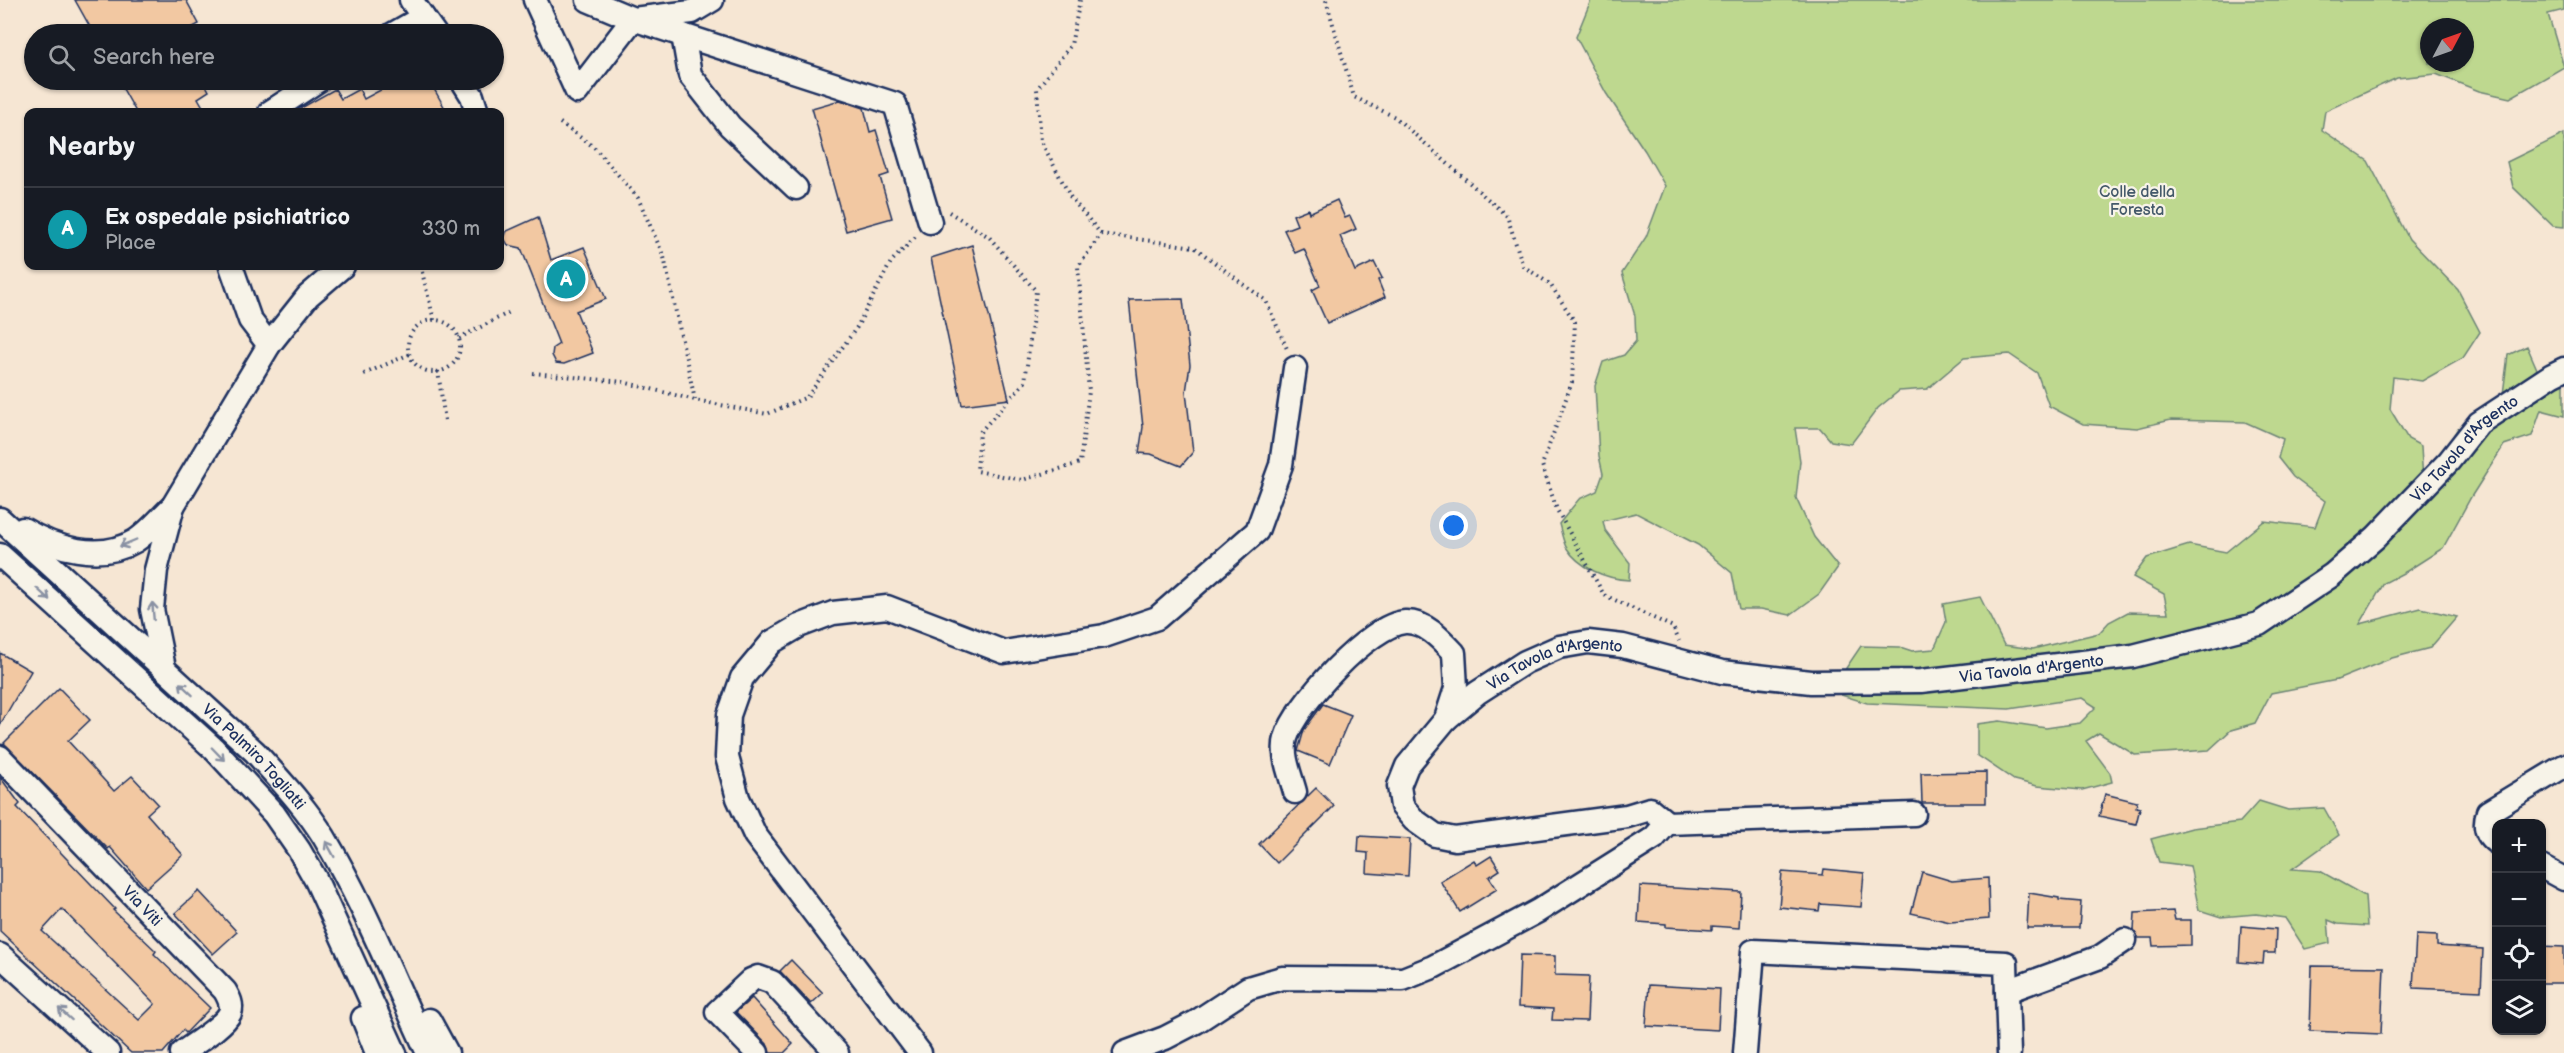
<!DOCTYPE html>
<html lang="en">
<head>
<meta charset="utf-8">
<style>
  :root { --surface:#171b24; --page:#242831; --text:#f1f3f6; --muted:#9ea1a6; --line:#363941; --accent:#1f6fb2 }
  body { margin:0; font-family:"Balsamiq Sans",sans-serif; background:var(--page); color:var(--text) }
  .controls { position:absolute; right:18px; bottom:18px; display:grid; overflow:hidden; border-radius:12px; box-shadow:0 2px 4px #0004 }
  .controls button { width:54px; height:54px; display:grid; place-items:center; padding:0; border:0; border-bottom:2px solid var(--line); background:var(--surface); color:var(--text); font:30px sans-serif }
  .compass { position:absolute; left:2420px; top:18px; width:54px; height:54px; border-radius:50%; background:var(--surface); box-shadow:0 2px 4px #0004; rotate:49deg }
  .you { position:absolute; left:1454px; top:526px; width:21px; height:21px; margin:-15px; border:4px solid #fff; border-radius:50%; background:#1a73e8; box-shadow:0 0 0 9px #1a73e833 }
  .badge { display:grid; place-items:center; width:39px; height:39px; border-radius:50%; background:var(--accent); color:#fff; font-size:20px; font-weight:700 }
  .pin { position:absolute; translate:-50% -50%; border:3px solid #fff; box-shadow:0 2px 6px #0006 }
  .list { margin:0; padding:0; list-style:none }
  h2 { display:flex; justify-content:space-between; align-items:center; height:78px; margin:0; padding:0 24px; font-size:26px }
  h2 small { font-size:20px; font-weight:400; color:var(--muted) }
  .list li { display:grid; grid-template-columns:39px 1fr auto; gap:18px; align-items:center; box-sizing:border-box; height:84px; padding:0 24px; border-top:2px solid var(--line) }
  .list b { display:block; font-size:22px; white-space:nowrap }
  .list p { margin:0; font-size:20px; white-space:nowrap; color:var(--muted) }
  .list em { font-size:20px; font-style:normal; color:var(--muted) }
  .icon { flex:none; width:33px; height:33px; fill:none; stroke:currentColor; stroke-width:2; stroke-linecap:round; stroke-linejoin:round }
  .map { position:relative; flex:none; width:2564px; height:1053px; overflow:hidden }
  .search { position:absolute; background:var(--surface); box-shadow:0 2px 4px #0004; left:24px; top:24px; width:480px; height:66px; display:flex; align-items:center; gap:15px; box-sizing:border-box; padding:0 21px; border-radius:33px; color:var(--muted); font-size:22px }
  .panel { position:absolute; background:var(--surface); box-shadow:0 2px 4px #0004; left:24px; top:108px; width:480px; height:162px; border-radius:12px }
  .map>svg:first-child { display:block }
  .green { fill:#bed88f; stroke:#6c8476; stroke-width:1.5; fill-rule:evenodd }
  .building { fill:#f2c8a2; stroke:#1b2f5e; stroke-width:1.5; fill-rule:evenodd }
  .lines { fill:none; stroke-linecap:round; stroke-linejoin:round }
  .minor-casing { stroke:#1b2f5e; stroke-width:27 }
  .path { stroke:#1b2f5e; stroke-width:4; stroke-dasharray:1.5 4.5; stroke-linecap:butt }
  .minor { stroke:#f7f3e8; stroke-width:22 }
  .oneway { stroke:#8991a3 }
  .labels { text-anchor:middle; stroke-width:4.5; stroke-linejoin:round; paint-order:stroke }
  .park-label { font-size:16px; fill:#44596a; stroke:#f7f3e8 }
  .street-label { font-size:16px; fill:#1b2f5e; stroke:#f7f3e8 }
</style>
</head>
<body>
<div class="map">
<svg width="2564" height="1053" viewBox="0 0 2564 1053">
  <rect width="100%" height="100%" fill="#f6e6d3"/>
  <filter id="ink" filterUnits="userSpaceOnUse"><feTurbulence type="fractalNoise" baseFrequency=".0167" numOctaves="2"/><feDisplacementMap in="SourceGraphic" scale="12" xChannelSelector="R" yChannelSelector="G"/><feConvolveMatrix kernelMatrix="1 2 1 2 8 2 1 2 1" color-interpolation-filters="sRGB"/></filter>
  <g filter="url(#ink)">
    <g class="green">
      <path d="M1591,0H2564V10L2548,14L2564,67L2510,98L2479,91L2436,74L2397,78L2325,111L2322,130L2368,161L2409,239L2458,290L2480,332L2463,358L2422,381L2393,377L2390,409L2408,439L2421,446L2423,483L2458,428L2481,425L2503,394L2508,355L2527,346L2537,369L2525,382L2564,379V416L2541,410L2532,436L2504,445L2471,497L2443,548L2407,571L2384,583L2360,624L2421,608L2457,617L2430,648L2392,658L2337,680L2271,693L2255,723L2231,730L2209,750L2135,755L2099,733L2086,741L2110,773L2112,782L2082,790L2037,786L2014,780L1977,755V724L2000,721L2046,728L2080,723L2096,707L2082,698L2009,709L1867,703L1841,695L1840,677L1861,646L1900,647L1912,651L1934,649L1946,622L1943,604L1980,597L2004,645L2033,649L2099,633L2109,622L2128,612L2168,613L2164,594L2133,577L2147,558L2189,545L2226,552L2264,521L2315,527L2325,501L2293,477L2278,458L2283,439L2245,422L2171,420L2137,428L2083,424L2049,406L2037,373L2009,354L1964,358L1927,389L1899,391L1878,408L1851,444L1831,441L1820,428H1795L1800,461L1796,498L1814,537L1838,567L1819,594L1790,615L1761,609H1739L1732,573L1698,545L1636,513L1603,521L1605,530L1630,563L1629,580C1606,579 1579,568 1566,547C1563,541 1561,531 1559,524L1579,499L1597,491L1603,474L1599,456L1595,386L1603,362L1624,355L1636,341L1635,316L1622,273L1646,237L1665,186L1645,151L1606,93L1576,37ZM2429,27H2465V63H2429Z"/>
      <path d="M2564,134V227L2553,226L2513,187L2507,162Z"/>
      <path d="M2259,801L2288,810L2324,808L2339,835L2292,869L2320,871L2365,896L2367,926L2338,924L2328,920L2330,943L2305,949L2285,918L2256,914L2221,917L2199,910L2190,866L2159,862L2151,839L2192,828L2240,822Z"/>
    </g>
    <g class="building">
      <path d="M75,0H186L199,24L189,29L191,34H94Z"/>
      <path d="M118,80H203L209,91L198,98L206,112H136Z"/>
      <path d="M399,80H429L447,112H294L335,89L341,99L359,89L364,99Z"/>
      <path d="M840,100L864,108L870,132L876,130L889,174L880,177L892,218L846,231L812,108Z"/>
      <path d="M1337,200L1345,218L1350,216L1356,229L1340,236L1355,271L1374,262L1382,278L1378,280L1385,297L1327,323L1312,290L1320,286L1304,249L1295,253L1284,230L1297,225L1293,215L1308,209L1309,213Z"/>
      <path d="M538,217L551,260L584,247L606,299L576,311L593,353L564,364L556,363L552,355L553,348L559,344L521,248L508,245L504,238L507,231Z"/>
      <path d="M972,245L1009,399L962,405L931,258Z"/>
      <path d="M1183,299L1190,365L1186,392L1193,452L1181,466L1151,454L1139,453L1143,427L1129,300Z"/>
      <path d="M0,653L31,671L0,725Z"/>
      <path d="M59,688L90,720L68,741L114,791L132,776L158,804L147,814L183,855L146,888L110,847L108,849L4,743Z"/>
      <path d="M1323,704L1351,715L1330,764L1298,751L1304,730Z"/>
      <path d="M1986,772V803H1922L1921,773Z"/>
      <path d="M0,777L20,804L17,807L115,909L113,910L156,951L154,954L210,1008L186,1033L183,1030L163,1053H131L0,931ZM62,909L155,1004L139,1020L42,931Z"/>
      <path d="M1316,788L1334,806L1277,863L1259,844Z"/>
      <path d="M2105,794L2137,802L2136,807L2140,808L2136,824L2099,816Z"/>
      <path d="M1359,836L1410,839L1408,876L1367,873L1368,853L1358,852Z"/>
      <path d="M1491,856L1500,870L1489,877L1497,889L1460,912L1440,881L1474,860L1477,865Z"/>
      <path d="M1824,869L1864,873L1861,907L1820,904L1819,911L1779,907L1782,872L1823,875Z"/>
      <path d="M1922,872L1952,881L1988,878L1989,919L1950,922L1911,913Z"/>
      <path d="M1640,886L1741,892L1739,928L1712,926V930L1666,927V924L1638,922Z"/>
      <path d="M199,891L237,932L213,954L175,913Z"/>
      <path d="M2029,893L2059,898V900L2081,902L2079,928H2027Z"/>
      <path d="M2173,911L2175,920H2191V945L2153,946L2152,938H2138L2134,931L2135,913Z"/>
      <path d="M2241,926L2276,929L2275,953H2264L2263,964L2239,962Z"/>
      <path d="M2416,935L2437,936V946L2483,949L2481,991L2413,988Z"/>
      <path d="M2541,946L2564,947V983H2541Z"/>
      <path d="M1520,955L1555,956V975L1589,976L1587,1021L1552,1020L1553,1009L1518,1007Z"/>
      <path d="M791,960L823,993L811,1004L780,971Z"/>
      <path d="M2312,966L2384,967L2381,1034L2310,1031Z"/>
      <path d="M1649,985L1720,989L1718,1030L1646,1026Z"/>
      <path d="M752,998L793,1044L784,1053H770L767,1044L736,1012Z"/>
    </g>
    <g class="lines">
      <defs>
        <g id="minor">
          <path d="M411,0L435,34"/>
          <path d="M535,0L577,92L633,19L692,12L712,0"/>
          <path d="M588,0L633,19L895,104L930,222"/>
          <path d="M393,34L423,17"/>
          <path d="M683,35L690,75L730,126L796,188"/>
          <path d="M462,80L472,96L477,112"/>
          <path d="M270,112L319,80"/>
          <path d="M231,266L250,320L269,345"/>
          <path id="s1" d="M0,519L255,752C279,779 305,806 324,837C365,906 394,981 428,1053"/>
          <path d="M23,529C54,548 100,562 135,541C148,533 161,517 173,506"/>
          <path d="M0,555L214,749L274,814L299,850L316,880L395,1053"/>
          <path d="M164,668L152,609L156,570L173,506L269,345L308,296L343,266"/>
          <path id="s2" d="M0,757L225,991C229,998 233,1005 230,1013C224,1026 194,1044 182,1053"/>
          <path d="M1295,792C1291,776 1281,755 1286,738C1295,706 1370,624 1405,622C1425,621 1442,640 1454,653L1456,688L1446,719"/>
          <path d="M1667,823L1914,814"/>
          <path d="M2496,842C2485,834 2484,824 2488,812L2564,766"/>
          <path d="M2542,867L2564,879"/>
          <path d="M0,955L108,1053"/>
          <path d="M2007,991L2100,957L2125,940"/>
          <path d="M363,1018L377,1053"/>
          <path d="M429,1020L447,1053"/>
          <path d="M757,1053L717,1012L751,980L758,977L772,982L837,1053"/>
          <path d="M920,1053L755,835L738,798L727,757L729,715L742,678L772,642L799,626L833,613L887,607L1004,652L1104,636L1157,618L1257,531L1281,465L1295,368"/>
          <path id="s3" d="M1125,1053L1165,1038L1196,1022L1248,988L1282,978L1403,979L1433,967L1538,911L1654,838L1667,823L1650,809L1627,816L1455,839L1435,835L1414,820L1402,806L1399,786L1407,766L1446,719L1477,693L1525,662L1559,647L1588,642L1623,646L1722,672L1811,682L1921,681L2133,656L2259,624L2332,575L2376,537L2449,461L2479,423L2552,375L2564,369"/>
          <path d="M1745,1053L1753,951L2006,963L2009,1053"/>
        </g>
      </defs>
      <use href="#minor" class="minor-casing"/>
      <g class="path">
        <path d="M1080,0L1071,45L1037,89L1041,141L1071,198L1101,234"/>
        <path d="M1326,0L1354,97L1395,117L1507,216L1523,266L1550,284L1575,322L1572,382L1542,465L1557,510L1604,595L1673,627L1679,641"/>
        <path d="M560,123L594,147L638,198L664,257L695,400"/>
        <path d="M949,212L989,237L1036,291L1025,382L980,432L977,471L1022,480L1080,463L1089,391L1078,267L1101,234L1194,247L1266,301L1288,351"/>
        <path d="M422,272L434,320"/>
        <circle cx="434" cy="346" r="26"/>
        <path d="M459,338L510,312"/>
        <path d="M438,371L445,421"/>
        <path d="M533,373L623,382L695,400L767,414L807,397L857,327L891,262L917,235"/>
        <path d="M364,374L410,354"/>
      </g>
      <use href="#minor" class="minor"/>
    </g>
    <defs><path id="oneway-shaft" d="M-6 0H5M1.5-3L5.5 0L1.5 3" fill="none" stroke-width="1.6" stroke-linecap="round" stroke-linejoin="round" transform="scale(1.5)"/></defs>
    <g class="oneway">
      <use href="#oneway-shaft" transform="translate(128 543) rotate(157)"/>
      <use href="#oneway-shaft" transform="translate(43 594) rotate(42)"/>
      <use href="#oneway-shaft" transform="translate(153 611) rotate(-95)"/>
      <use href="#oneway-shaft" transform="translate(186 689) rotate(-137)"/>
      <use href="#oneway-shaft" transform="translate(218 754) rotate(46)"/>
      <use href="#oneway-shaft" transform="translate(330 849) rotate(-119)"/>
      <use href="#oneway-shaft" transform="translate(65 1014) rotate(-138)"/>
    </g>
  </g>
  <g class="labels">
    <g class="park-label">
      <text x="2137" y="197">Colle della<tspan x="2137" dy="18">Foresta</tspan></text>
    </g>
    <g class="street-label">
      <text dy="6" stroke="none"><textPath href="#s3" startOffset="2108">Via Tavola d'Argento</textPath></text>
      <text dy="6" stroke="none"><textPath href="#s3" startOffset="1604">Via Tavola d'Argento</textPath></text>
      <text dy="6" stroke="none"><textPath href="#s3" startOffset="1118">Via Tavola d'Argento</textPath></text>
      <text dy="6" stroke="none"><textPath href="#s1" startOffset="348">Via Palmiro Togliatti</textPath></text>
      <text dy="6" stroke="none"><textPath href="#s2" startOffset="206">Via Viti</textPath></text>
    </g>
  </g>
</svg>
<div class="controls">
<button>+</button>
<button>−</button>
<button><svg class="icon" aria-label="locate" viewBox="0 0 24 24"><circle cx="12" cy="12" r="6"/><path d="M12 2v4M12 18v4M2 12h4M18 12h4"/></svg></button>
<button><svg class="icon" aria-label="layers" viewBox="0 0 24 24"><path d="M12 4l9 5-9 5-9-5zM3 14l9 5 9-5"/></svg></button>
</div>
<svg class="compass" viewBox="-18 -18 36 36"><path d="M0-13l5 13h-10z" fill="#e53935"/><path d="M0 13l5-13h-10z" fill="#9ea1a6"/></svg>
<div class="you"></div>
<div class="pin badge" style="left:566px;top:279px;background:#0f9aa8">A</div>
<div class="search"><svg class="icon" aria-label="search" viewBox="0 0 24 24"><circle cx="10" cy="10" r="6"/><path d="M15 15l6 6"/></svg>Search here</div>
<section class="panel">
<h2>Nearby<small></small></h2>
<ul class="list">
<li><span class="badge" style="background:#0f9aa8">A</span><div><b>Ex ospedale psichiatrico</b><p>Place</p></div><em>330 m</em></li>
</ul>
</section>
</div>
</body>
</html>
